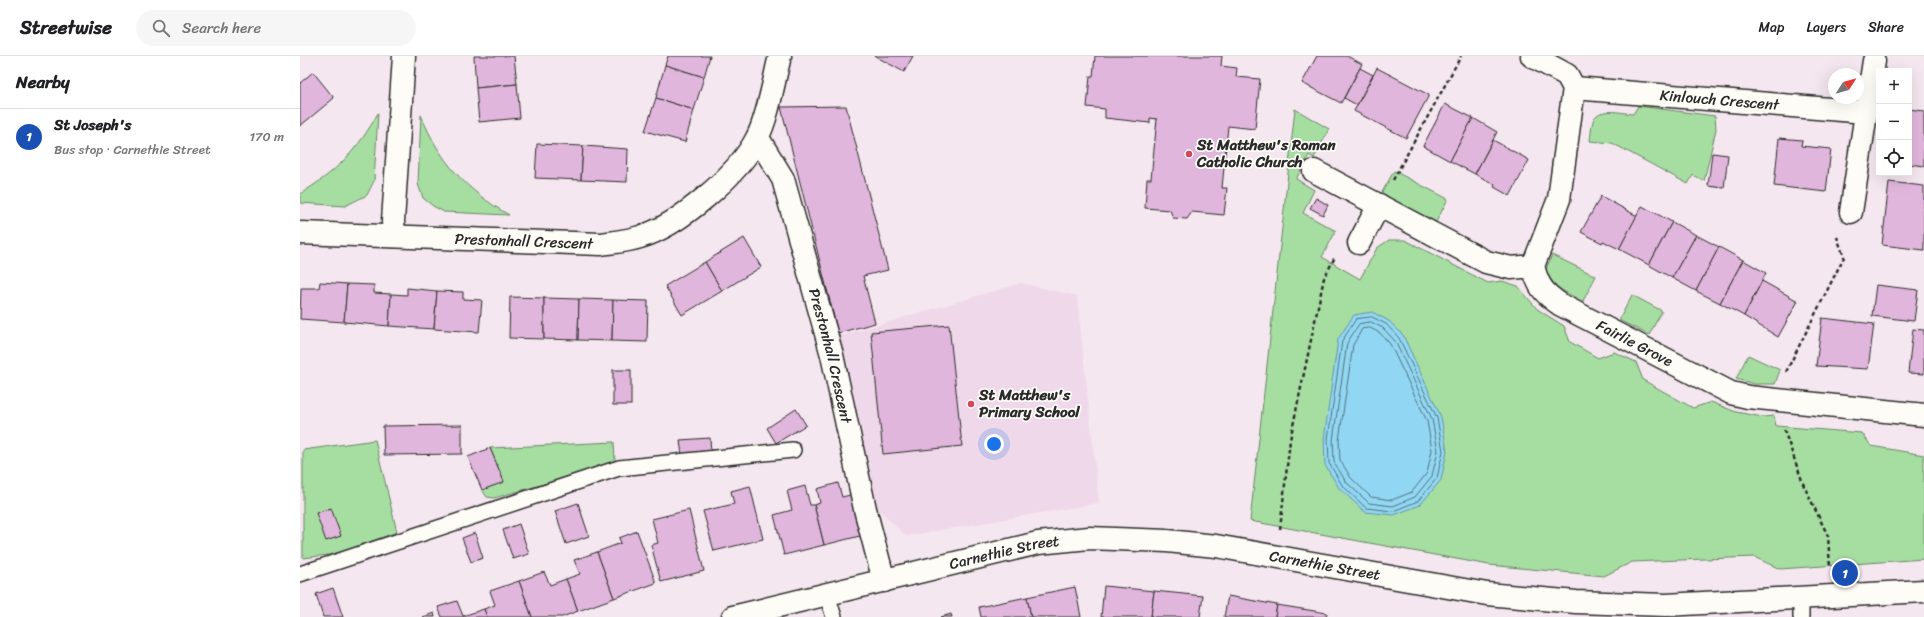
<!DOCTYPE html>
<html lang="en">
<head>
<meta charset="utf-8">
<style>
  :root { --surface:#fff; --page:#f6f6f6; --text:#202124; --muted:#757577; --line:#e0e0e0; --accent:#111827 }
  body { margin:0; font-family:Sriracha,sans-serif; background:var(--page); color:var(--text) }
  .controls { position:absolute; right:12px; top:12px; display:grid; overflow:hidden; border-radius:0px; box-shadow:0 4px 16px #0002 }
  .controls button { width:36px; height:36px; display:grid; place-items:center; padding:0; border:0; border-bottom:1px solid var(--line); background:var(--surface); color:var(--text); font:20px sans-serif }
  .compass { position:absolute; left:1528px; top:12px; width:36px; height:36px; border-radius:50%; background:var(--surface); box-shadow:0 4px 16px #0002; rotate:54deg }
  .you { position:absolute; left:694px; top:388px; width:14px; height:14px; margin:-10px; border:3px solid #fff; border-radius:50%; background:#1a73e8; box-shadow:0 0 0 6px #1a73e833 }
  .badge { display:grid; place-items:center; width:26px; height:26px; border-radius:50%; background:var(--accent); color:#fff; font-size:13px; font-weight:700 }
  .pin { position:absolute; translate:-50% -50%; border:2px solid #fff; box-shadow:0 1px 4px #0006 }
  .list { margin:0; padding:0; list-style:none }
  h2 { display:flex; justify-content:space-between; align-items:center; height:52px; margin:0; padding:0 16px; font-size:17px }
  h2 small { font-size:13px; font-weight:400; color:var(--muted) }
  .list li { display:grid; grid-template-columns:26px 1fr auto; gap:12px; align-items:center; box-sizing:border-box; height:56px; padding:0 16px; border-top:1px solid var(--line) }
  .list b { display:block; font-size:15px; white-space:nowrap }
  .list p { margin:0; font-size:13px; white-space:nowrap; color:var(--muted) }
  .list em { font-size:13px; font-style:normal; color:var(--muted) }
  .icon { flex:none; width:22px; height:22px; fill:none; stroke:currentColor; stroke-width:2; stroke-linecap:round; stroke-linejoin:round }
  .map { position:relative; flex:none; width:1624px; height:561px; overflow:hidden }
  header { display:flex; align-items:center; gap:24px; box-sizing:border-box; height:56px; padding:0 20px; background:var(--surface); border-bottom:1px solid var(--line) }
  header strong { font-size:19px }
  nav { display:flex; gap:22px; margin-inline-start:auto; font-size:14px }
  .search { width:280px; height:36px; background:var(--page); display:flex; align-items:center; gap:10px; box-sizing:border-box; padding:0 14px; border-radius:22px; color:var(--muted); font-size:15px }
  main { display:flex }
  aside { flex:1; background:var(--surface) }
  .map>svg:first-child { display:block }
  .built { fill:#efd8e9 }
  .green { fill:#a6dea2; stroke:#688466 }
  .water { fill:#91d7f3; stroke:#6892a3 }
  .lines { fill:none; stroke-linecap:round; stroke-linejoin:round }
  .shore { stroke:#54707b; stroke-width:1 }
  .building { fill:#e1b6dc; stroke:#2b2b2b }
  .lane-casing { stroke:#2b2b2b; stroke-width:18 }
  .street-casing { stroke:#2b2b2b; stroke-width:25 }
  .secondary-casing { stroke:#2b2b2b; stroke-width:25 }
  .path { stroke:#2b2b2b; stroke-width:2.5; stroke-dasharray:4 3; stroke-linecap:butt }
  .lane { stroke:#fdfcf7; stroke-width:15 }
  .street { stroke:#fdfcf7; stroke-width:22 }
  .secondary { stroke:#fdfcf7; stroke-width:22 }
  .poi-dot { fill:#d1495b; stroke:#fdfcf7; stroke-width:1.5 }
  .labels { text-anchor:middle; stroke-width:3.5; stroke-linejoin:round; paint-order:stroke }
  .street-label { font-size:15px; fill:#2b2b2b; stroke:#fdfcf7 }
  .poi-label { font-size:15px; font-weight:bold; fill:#2b2b2b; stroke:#fdfcf7; text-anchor:start }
</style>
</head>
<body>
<header>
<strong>Streetwise</strong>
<div class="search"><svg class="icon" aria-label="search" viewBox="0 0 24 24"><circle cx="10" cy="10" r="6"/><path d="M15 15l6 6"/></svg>Search here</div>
<nav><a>Map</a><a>Layers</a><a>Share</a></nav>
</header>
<main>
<aside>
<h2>Nearby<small></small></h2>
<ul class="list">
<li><span class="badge" style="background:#1a4fb4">1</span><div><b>St Joseph's</b><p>Bus stop · Carnethie Street</p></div><em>170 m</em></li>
</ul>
</aside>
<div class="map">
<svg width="1624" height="561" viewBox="0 0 1624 561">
  <rect width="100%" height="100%" fill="#f5e7ef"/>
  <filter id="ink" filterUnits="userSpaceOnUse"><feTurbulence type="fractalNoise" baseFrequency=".025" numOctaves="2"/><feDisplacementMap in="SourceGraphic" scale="8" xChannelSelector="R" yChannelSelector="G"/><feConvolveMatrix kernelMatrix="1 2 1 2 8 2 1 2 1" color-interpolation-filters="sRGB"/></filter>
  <g filter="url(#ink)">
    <path class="built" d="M721,227L777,240L799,447L606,480L577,452L537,281Z"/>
    <g class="green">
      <path d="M1338,50L1415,60L1416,73L1404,125L1393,119L1388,128L1312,87L1290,85C1291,79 1291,71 1293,65C1298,50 1321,57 1333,58Z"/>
      <path d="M995,53L1029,73L1014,102L1009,99L996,123L1014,134L1003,157L1036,175L1022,201L1060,223L1077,192L1089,184H1105L1188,227L1202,225L1218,230L1237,253L1264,270L1270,286L1298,302L1314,296L1336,306L1343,324L1393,352L1411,346L1436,356L1463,361L1474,360L1476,370L1562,377L1571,390L1624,399V503L1480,513L1454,501L1332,506L1304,520L1189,509L950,465Z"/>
      <path d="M78,57L74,125L67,139L45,150L0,147V138C36,116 58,94 78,57Z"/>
      <path d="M121,59C140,106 166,134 209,159L144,156L133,150L123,142L118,128Z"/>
      <path d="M1094,115L1148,143L1136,166L1081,138Z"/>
      <path d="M1252,199L1296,220L1283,245C1267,237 1252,232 1246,213Z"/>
      <path d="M1332,239L1362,255L1349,279L1319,264Z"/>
      <path d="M1448,299L1480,314L1475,328H1454L1436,323Z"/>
      <path d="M75,384L97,476L36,498L3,502V394Z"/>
      <path d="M314,386L315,404L309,410L194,442L187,441L182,434L204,425L190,392Z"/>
    </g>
    <path class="water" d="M1072,256L1089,265L1103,279L1141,361L1147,395L1141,424L1120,449L1094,459L1065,456L1039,432L1025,409L1024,383L1038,283L1054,259Z"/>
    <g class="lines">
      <g class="shore">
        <path d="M1072,261L1086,268L1099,282L1137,362L1143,395L1137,422L1118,445L1093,455L1066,452L1042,429L1029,407L1028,383L1042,285L1056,263Z"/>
        <path d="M1071,266L1083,272L1095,285L1132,363L1138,395L1132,420L1115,441L1093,450L1069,447L1046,426L1034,406L1033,384L1047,287L1059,268Z"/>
        <path d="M1070,272L1080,277L1090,288L1127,365L1132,394L1127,417L1112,436L1092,444L1071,441L1051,422L1040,404L1039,384L1053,289L1062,273Z"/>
      </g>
    </g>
    <g class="building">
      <path d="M174,0H214L217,28L176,32Z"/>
      <path d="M368,0H410L404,21L365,9Z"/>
      <path d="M575,0H613L604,16Z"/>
      <path d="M795,0H922L921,10L937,12L936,21L960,23L955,73L928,70L922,132H927L924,159L892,156L887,163L873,162L870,154L845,152L847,123H851L857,63L850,62V67L805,62V53L787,51L790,20H793Z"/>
      <path d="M1017,0H1047L1062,8L1041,47L1002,27Z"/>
      <path d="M365,9L404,21L394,54L356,42Z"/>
      <path d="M1060,12L1073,19L1057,49L1044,42Z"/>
      <path d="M1077,12L1129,39L1106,82L1054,55Z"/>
      <path d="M13,16L34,42L0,70V27Z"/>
      <path d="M217,28L220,62L179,66L176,32Z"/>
      <path d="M356,42L394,54L385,86L345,75Z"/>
      <path d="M1145,48L1173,62L1150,105L1123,90Z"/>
      <path d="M546,50L588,214L563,220L575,267L538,277L481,51Z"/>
      <path d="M1609,53L1624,55V110L1609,108Z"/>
      <path d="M1173,62L1197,76L1175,118L1150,105Z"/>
      <path d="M1479,82L1502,84L1501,90L1531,93L1526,136L1474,130Z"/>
      <path d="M1193,84L1229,104L1210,140L1194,131L1195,129L1192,127L1175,118Z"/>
      <path d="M237,88L283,90L281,124L235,122Z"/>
      <path d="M283,90L328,93L327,126L281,124Z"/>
      <path d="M1412,97L1428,99L1424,132L1408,130Z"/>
      <path d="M1589,126L1624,130V194L1582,189Z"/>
      <path d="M1301,140L1337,160L1319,193L1303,185L1302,187L1281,176Z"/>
      <path d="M1016,142L1028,149L1023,159L1010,152Z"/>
      <path d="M1342,150L1372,166L1349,209L1319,193Z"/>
      <path d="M1372,166L1396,179L1372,222L1349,209Z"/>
      <path d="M1396,179L1419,191L1396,235L1372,222Z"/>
      <path d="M444,182L461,211L422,235L405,206Z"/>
      <path d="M1419,191L1443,204L1420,247L1396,235Z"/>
      <path d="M1443,204L1466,217L1444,260L1420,247Z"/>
      <path d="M405,206L422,235L382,259L365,230Z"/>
      <path d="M1462,225L1498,245L1478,281L1444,260Z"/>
      <path d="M20,226L47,228L44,266L0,263L1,232H19Z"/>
      <path d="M47,228L74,229V237L91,238L89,270L44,266Z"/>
      <path d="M1576,229L1618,234L1614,265L1572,260Z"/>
      <path d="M107,232L137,235L134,273L89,270L91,238L107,239Z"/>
      <path d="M137,235L163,236V243L182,244L179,276L134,273Z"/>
      <path d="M210,241L244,242V283L209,282Z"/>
      <path d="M244,242L279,243L278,284L244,283Z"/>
      <path d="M279,243L313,244L312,285L278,284Z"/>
      <path d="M313,244L348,245L347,286L312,285Z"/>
      <path d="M1522,262L1574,268L1568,313L1516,310Z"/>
      <path d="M649,269L662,390L583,398L571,276Z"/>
      <path d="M1613,273L1624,274V318L1608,317Z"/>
      <rect x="313" y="314" width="18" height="35"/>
      <path d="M496,353L506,369L476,387L467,372Z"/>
      <path d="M162,369V398L84,399L83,370Z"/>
      <path d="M410,382L411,397L382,400L380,384Z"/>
      <path d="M190,392L204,426L182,434L168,401Z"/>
      <path d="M538,427L542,441L554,438L564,479L524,489L514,449L520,447L517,433Z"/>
      <path d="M450,430L463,483L414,495L403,455L434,448L431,435Z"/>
      <path d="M505,430L510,449H514L524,489L484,499L474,459L492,454L487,435Z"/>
      <path d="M278,447L289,480L266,488L255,455Z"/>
      <path d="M31,452L41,480L26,485L16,457Z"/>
      <path d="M389,454L404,515L361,526L351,489L358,487L352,463Z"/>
      <path d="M219,468L229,498L213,503L203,474Z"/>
      <path d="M337,475L356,527L314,542L297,496L321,487L319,482Z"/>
      <path d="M175,477L183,502L171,506L162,482Z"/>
      <path d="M297,496L314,542L278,555L266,523L280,518L274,504Z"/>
      <path d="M244,516L250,529L266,523L278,555L262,561H232L219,525Z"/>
      <path d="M219,525L232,561H187L184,553L195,549L190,535Z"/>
      <path d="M804,530L854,535L851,561H801Z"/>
      <path d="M775,531L781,561H731L727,541Z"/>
      <path d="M33,532L43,561H23L16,538Z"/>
      <path d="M854,535L903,540L900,561H851Z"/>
      <path d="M928,540L977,549L975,561H924Z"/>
      <path d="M727,541L731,561H681L679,551Z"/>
      <path d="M157,545L163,560L184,553L187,561H142L138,551Z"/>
      <path d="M977,549L1027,557L1026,561H975Z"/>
      <path d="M134,557L135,561H123Z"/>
      <path d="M651,558L652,561H641Z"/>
    </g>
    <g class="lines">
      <defs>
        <g id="lane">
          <path d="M0,518L319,412L493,394"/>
          <path d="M527,539L534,561"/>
          <path d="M1501,542V561"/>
        </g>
        <g id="street">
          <path d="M1232,0L1267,19L1274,32L1259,143L1233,210"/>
          <path id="s1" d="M1274,32L1566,56"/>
          <path id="s2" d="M458,82L483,123L532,299L565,453L584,525"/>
          <path id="s3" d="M1014,115L1186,206L1211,212L1233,210C1238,230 1243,237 1261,249L1431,337L1448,341L1624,359"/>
          <path d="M1551,156L1574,5"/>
          <path id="s4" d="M0,177L301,188C314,186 328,185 340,181C378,170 439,118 457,82C468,62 474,23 480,0"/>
          <path d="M94,180L93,165L104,0"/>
          <path d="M1059,187L1079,149"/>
        </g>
        <g id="secondary">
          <path id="s5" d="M433,561L738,487L789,482L867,485L916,490L1187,538L1276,546L1366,549L1624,535"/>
        </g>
      </defs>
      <use href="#lane" class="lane-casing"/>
      <use href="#street" class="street-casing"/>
      <use href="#secondary" class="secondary-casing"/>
      <g class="path">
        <path d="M1093,124L1161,0"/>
        <path d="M1486,316L1544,201L1537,181"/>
        <path d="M1484,374L1504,430L1528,480L1530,512"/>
        <path d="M980,473L990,384L1024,222L1035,201"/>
      </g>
      <use href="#lane" class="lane"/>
      <use href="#street" class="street"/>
      <use href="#secondary" class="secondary"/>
    </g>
  </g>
  <g class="poi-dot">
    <circle cx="889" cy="98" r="4"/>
    <circle cx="671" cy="348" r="4"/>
  </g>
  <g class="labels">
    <g class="street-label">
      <text dy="5" stroke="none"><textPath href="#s1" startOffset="146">Kinlouch Crescent</textPath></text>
      <text dy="5" stroke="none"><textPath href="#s4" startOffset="224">Prestonhall Crescent</textPath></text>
      <text dy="5" stroke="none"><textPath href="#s3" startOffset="375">Fairlie Grove</textPath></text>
      <text dy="5" stroke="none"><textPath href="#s2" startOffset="231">Prestonhall Crescent</textPath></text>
      <text dy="5" stroke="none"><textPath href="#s5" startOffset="279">Carnethie Street</textPath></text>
      <text dy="5" stroke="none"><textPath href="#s5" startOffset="603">Carnethie Street</textPath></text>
    </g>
    <g class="poi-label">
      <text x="897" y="94">St Matthew's Roman<tspan x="897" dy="17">Catholic Church</tspan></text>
      <text x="679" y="344">St Matthew's<tspan x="679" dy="17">Primary School</tspan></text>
    </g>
  </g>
</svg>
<div class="controls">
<button>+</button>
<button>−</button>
<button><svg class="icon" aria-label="locate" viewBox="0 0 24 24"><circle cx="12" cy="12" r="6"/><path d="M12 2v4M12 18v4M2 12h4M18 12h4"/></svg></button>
</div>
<svg class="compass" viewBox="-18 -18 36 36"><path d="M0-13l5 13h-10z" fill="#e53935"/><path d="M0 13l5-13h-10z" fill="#757577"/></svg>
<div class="you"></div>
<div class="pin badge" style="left:1545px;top:517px;background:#1a4fb4">1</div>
</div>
</main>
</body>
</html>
